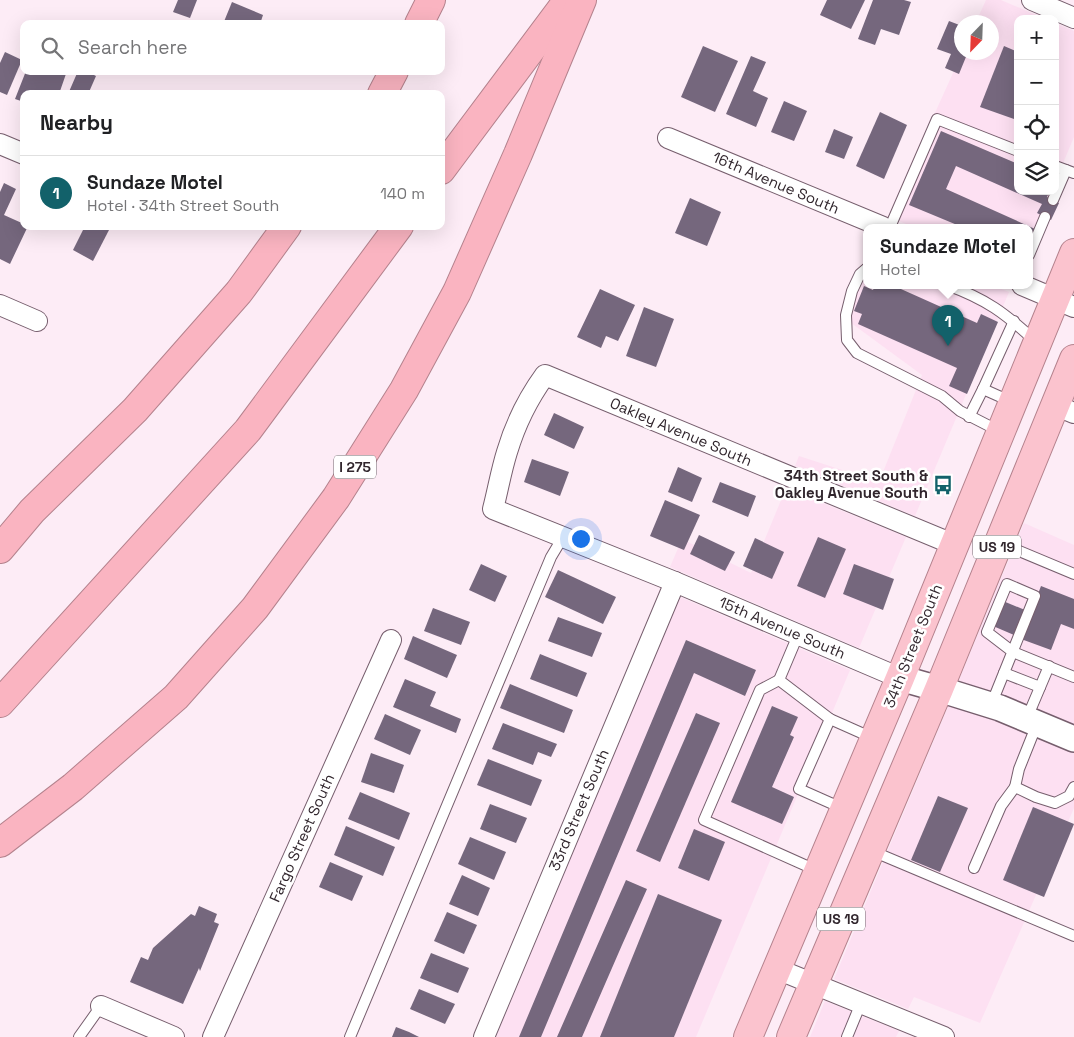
<!DOCTYPE html>
<html lang="en">
<head>
<meta charset="utf-8">
<style>
  :root { --surface:#fff; --page:#f2f2f2; --text:#202124; --muted:#757577; --line:#e0e0e0; --accent:#12616a }
  body { margin:0; font-family:"Space Grotesk",sans-serif; background:var(--page); color:var(--text) }
  .controls { position:absolute; right:15px; top:15px; display:grid; overflow:hidden; border-radius:10px; box-shadow:0 5px 20px #0002 }
  .controls button { width:45px; height:45px; display:grid; place-items:center; padding:0; border:0; border-bottom:1px solid var(--line); background:var(--surface); color:var(--text); font:25px sans-serif }
  .compass { position:absolute; left:954px; top:15px; width:45px; height:45px; border-radius:50%; background:var(--surface); box-shadow:0 5px 20px #0002; rotate:203deg }
  .you { position:absolute; left:580px; top:538px; width:18px; height:18px; margin:-12px; border:4px solid #fff; border-radius:50%; background:#1a73e8; box-shadow:0 0 0 8px #1a73e833 }
  .badge { display:grid; place-items:center; width:32px; height:32px; border-radius:50%; background:var(--accent); color:#fff; font-size:16px; font-weight:700 }
  .pin { position:absolute; translate:-50% -41px; filter:drop-shadow(0 1px 2px #0008) }
  .pin::after { content:''; position:absolute; top:26px; width:18px; height:15px; background:inherit; clip-path:polygon(0 0,100% 0,50% 100%) }
  .popup { position:absolute; left:863px; top:224px; width:170px; height:65px; box-sizing:border-box; display:grid; place-content:center; border-radius:10px; background:var(--surface); filter:drop-shadow(0 1px 4px #0005); font-size:16px; white-space:nowrap; color:var(--muted) }
  .popup b { font-size:19px; color:var(--text) }
  .popup::after { content:''; position:absolute; left:50%; top:100%; margin-left:-10px; border:10px solid transparent; border-top-color:var(--surface) }
  .list { margin:0; padding:0; list-style:none }
  h2 { display:flex; justify-content:space-between; align-items:center; height:65px; margin:0; padding:0 20px; font-size:21px }
  h2 small { font-size:16px; font-weight:400; color:var(--muted) }
  .list li { display:grid; grid-template-columns:32px 1fr auto; gap:15px; align-items:center; box-sizing:border-box; height:75px; padding:0 20px; border-top:1px solid var(--line) }
  .list b { display:block; font-size:19px; white-space:nowrap }
  .list p { margin:0; font-size:16px; white-space:nowrap; color:var(--muted) }
  .list em { font-size:16px; font-style:normal; color:var(--muted) }
  .icon { flex:none; width:28px; height:28px; fill:none; stroke:currentColor; stroke-width:2; stroke-linecap:round; stroke-linejoin:round }
  .map { position:relative; flex:none; width:1074px; height:1037px; overflow:hidden }
  .search { position:absolute; background:var(--surface); box-shadow:0 5px 20px #0002; left:20px; top:20px; width:425px; height:55px; display:flex; align-items:center; gap:12px; box-sizing:border-box; padding:0 18px; border-radius:10px; color:var(--muted); font-size:19px }
  .panel { position:absolute; background:var(--surface); box-shadow:0 5px 20px #0002; left:20px; top:90px; width:425px; height:140px; border-radius:10px }
  .map>svg:first-child { display:block }
  .built { fill:#fde0f2 }
  .building { fill:#75677d }
  .lines { fill:none; stroke-linecap:round; stroke-linejoin:round }
  .service-casing { stroke:#765e6d; stroke-width:12 }
  .minor-casing { stroke:#765e6d; stroke-width:22 }
  .tertiary-casing { stroke:#765e6d; stroke-width:28 }
  .trunk-casing { stroke:#b4828d; stroke-width:30 }
  .motorway-casing { stroke:#b4828d; stroke-width:30 }
  .service { stroke:#fff; stroke-width:10 }
  .minor { stroke:#fff; stroke-width:20 }
  .tertiary { stroke:#fff; stroke-width:25 }
  .trunk { stroke:#fbc3ce; stroke-width:28 }
  .motorway { stroke:#fab4c1; stroke-width:28 }
  .labels { text-anchor:middle; stroke-width:5; stroke-linejoin:round; paint-order:stroke }
  .shield { fill:#fff; stroke:#6f676c; stroke-width:1 }
  .shield-label { font-size:14px; font-weight:bold; fill:#31262d }
  .street-label { font-size:15px; fill:#31262d; stroke:#fff }
  .poi-label { font-size:15px; font-weight:bold; fill:#31262d; stroke:#fff; text-anchor:end }
</style>
</head>
<body>
<div class="map">
<svg width="1074" height="1037" viewBox="0 0 1074 1037">
  <rect width="100%" height="100%" fill="#fdecf6"/>
  <g class="built">
    <path d="M986,0H1001L1046,19H1018V191H1051L1029,244V227H914L888,217L962,53L992,52V22H976Z"/>
    <path d="M1055,23L1074,31V137L1055,182Z"/>
    <path d="M867,265V285H991L1009,292L915,516L795,466L799,456L879,482L922,375L843,317Z"/>
    <path d="M786,488L906,537L859,648L670,567L682,539L751,573Z"/>
    <path d="M1024,523L1074,545V726L958,682Z"/>
    <path d="M680,597L850,670L696,1037H496Z"/>
    <path d="M949,704L996,719L1074,752V808L980,1023L914,997L908,1009L834,979Z"/>
    <path d="M825,1001L899,1031L896,1037H810Z"/>
  </g>
  <g class="building">
    <path d="M178,0H197L190,18L173,12Z"/>
    <path d="M827,0H865L851,29L820,15Z"/>
    <path d="M873,0H904L911,2L899,35L881,29L875,45L858,39Z"/>
    <path d="M232,2L263,15L260,24H223Z"/>
    <path d="M949,21L962,26V52H968L959,74L945,68L951,54L937,49Z"/>
    <path d="M703,46L738,61L715,112L681,97Z"/>
    <path d="M1004,46L1018,52V109L1014,119L980,107Z"/>
    <path d="M5,52L22,60L7,95L0,92V63Z"/>
    <path d="M751,56L766,62L753,91L768,98L756,127L726,114Z"/>
    <path d="M26,71H67L59,94H24V102L15,99Z"/>
    <path d="M78,71H86L96,76L89,92L94,94H68Z"/>
    <path d="M784,101L807,111L794,141L771,132Z"/>
    <path d="M880,112L907,125L884,179L856,166Z"/>
    <path d="M834,129L853,137L844,159L825,152Z"/>
    <path d="M941,131L1018,164V191H1050L1047,197L1059,203L1051,220L1037,213L1042,204L956,166L946,189L1035,229L1029,243V227H962L909,205Z"/>
    <path d="M4,183L16,189L4,215L24,224V226H28L10,264L0,259V192Z"/>
    <path d="M690,198L721,212L707,246L675,233Z"/>
    <path d="M85,226H102L109,230L93,261L73,250Z"/>
    <path d="M875,285H892L977,323L981,314L998,322L967,394L949,386L957,368L858,324L862,314L854,311L864,286L873,290Z"/>
    <path d="M600,289L635,305L618,341L606,336L601,348L577,337Z"/>
    <path d="M644,307L674,319L656,367L626,356Z"/>
    <path d="M554,413L584,427L574,449L544,435Z"/>
    <path d="M532,459L569,472L560,496L524,482Z"/>
    <path d="M678,467L702,478L692,502L668,492Z"/>
    <path d="M720,482L756,496L748,517L712,502Z"/>
    <path d="M665,500L700,515L684,550L650,536Z"/>
    <path d="M699,535L735,552L725,571L690,554Z"/>
    <path d="M818,537L846,549L825,598L797,586Z"/>
    <path d="M755,538L784,552L772,579L743,566Z"/>
    <path d="M481,564L507,576L495,602L469,590Z"/>
    <path d="M854,564L894,579L883,610L843,594Z"/>
    <path d="M558,570L616,597L603,624L545,597Z"/>
    <path d="M1041,586L1074,599V629L1061,624L1051,650L1021,639Z"/>
    <path d="M1003,601L1025,610L1014,635L993,626Z"/>
    <path d="M433,608L470,622L461,645L424,631Z"/>
    <path d="M558,617L602,633L592,657L548,641Z"/>
    <path d="M413,636L457,655L447,678L404,659Z"/>
    <path d="M686,640L756,670L745,696L694,673L541,1037H519Z"/>
    <path d="M540,654L587,673L577,697L530,679Z"/>
    <path d="M405,679L436,692L430,706L461,719L456,733L393,707Z"/>
    <path d="M510,684L573,710L564,733L500,708Z"/>
    <path d="M772,706L798,717L790,735L794,737L772,787L794,797L782,824L731,802Z"/>
    <path d="M696,713L720,723L660,862L636,851Z"/>
    <path d="M385,714L421,730L410,755L374,739Z"/>
    <path d="M503,723L557,744L551,757L538,752L533,765L492,749Z"/>
    <path d="M371,753L404,765L394,793L361,782Z"/>
    <path d="M488,759L542,780L531,806L477,785Z"/>
    <path d="M360,792L410,813L399,840L348,819Z"/>
    <path d="M938,796L968,808L940,872L911,860Z"/>
    <path d="M490,804L527,818L516,843L480,829Z"/>
    <path d="M1033,807L1074,824L1044,897L1003,880Z"/>
    <path d="M346,826L395,847L383,876L334,855Z"/>
    <path d="M694,829L725,842L709,881L678,868Z"/>
    <path d="M470,837L506,852L494,880L458,864Z"/>
    <path d="M330,862L363,876L352,901L319,887Z"/>
    <path d="M462,875L490,888L478,916L449,904Z"/>
    <path d="M626,880L647,889L622,945L582,1037H557Z"/>
    <path d="M658,894L722,920L674,1037H600Z"/>
    <path d="M199,906L217,914L214,922L219,924L200,971L199,968L183,1004L130,982L141,957L148,960L153,948L191,914L195,916Z"/>
    <path d="M447,912L477,925L464,954L434,941Z"/>
    <path d="M431,953L469,968L458,993L420,978Z"/>
    <path d="M419,989L455,1004L445,1024L410,1009Z"/>
    <path d="M396,1027L409,1032L419,1037H392Z"/>
  </g>
  <g class="lines">
    <defs>
      <g id="service">
        <path d="M1055,166L1074,173"/>
        <path d="M1053,200L1066,170"/>
        <path d="M890,227L937,119L1018,151"/>
        <path d="M1029,255L1045,217"/>
        <path d="M867,268L860,274L852,291L846,315L847,340L857,353L942,396L960,411L999,431"/>
        <path d="M947,285C986,299 1005,313 1035,341"/>
        <path d="M983,389L1014,321"/>
        <path d="M969,417L983,389L1012,402"/>
        <path d="M1000,543L1074,574"/>
        <path d="M798,635L779,680L830,719L799,789L844,809"/>
        <path d="M1004,673L1040,687"/>
        <path d="M779,680L760,690L704,820L818,871"/>
        <path d="M991,705L1035,596L1007,584L987,632L1013,652L1074,677"/>
        <path d="M1027,718L1049,666"/>
        <path d="M830,719L875,739"/>
        <path d="M1037,724L1019,769L1015,787L1036,797L1055,803L1069,796L1074,787"/>
        <path d="M872,851L1074,936"/>
        <path d="M974,868L1001,806L1015,787"/>
        <path d="M79,1037L101,1006"/>
        <path d="M350,1037L551,557L563,537"/>
        <path d="M847,1037L861,1003"/>
      </g>
      <g id="minor">
        <path d="M1032,0L1074,18"/>
        <path d="M668,138L883,227"/>
        <path d="M0,144L24,154"/>
        <path d="M1022,285L1074,307"/>
        <path d="M0,305L37,321"/>
        <path d="M1055,405L1074,413"/>
        <path d="M900,678L675,582L493,509C498,490 501,471 507,452C515,425 529,397 545,375L955,545"/>
        <path d="M777,969L944,1037"/>
        <path d="M101,1006L174,1037"/>
        <path d="M213,1037L391,640"/>
        <path d="M484,1037L675,582"/>
      </g>
      <path id="tertiary" d="M900,678L939,689L1000,708L1074,739"/>
      <g id="trunk">
        <path d="M748,1037L900,678L1074,253"/>
        <path d="M791,1037L939,689L1074,359"/>
      </g>
      <g id="motorway">
        <path d="M419,24L431,0"/>
        <path d="M382,94L394,71"/>
        <path d="M441,170L568,0"/>
        <path d="M0,549L32,511L135,410L239,292L287,226"/>
        <path d="M0,703L248,430L399,226"/>
        <path d="M0,843L73,787L176,697L255,608L336,498L404,390L457,292L518,154L582,0"/>
      </g>
    </defs>
    <use href="#service" class="service-casing"/>
    <use href="#minor" class="minor-casing"/>
    <use href="#tertiary" class="tertiary-casing"/>
    <use href="#trunk" class="trunk-casing"/>
    <use href="#motorway" class="motorway-casing"/>
    <use href="#service" class="service"/>
    <use href="#minor" class="minor"/>
    <use href="#tertiary" class="tertiary"/>
    <use href="#trunk" class="trunk"/>
    <use href="#motorway" class="motorway"/>
  </g>
  <defs>
    <symbol id="bus-bare" viewBox="-9 -9 18 18"><path d="M-5-6H5V4H4V6H2V4H-2V6H-4V4H-5ZM-3.5-4V0h7V-4ZM-3.5 1.2v1.5H-2V1.2ZM2 1.2v1.5H3.5V1.2Z" fill="#12616a" stroke="#fff" stroke-width="2.5" paint-order="stroke"/></symbol>
  </defs>
  <g fill-rule="evenodd">
    <use href="#bus-bare" x="929" y="471" width="28" height="28"/>
  </g>
  <g class="labels">
    <g class="shield">
      <rect x="334" y="455.5" width="42" height="23" rx="4"/>
      <rect x="973" y="535.5" width="48" height="23" rx="4"/>
      <rect x="817" y="907.5" width="48" height="23" rx="4"/>
    </g>
    <g class="shield-label">
      <text x="355" y="472">I 275</text>
      <text x="997" y="552">US 19</text>
      <text x="841" y="924">US 19</text>
    </g>
    <g class="street-label">
      <text transform="translate(776 183) rotate(23)" y="5">16th Avenue South</text>
      <text transform="translate(681 432) rotate(23)" y="5">Oakley Avenue South</text>
      <text transform="translate(782 628) rotate(23)" y="5">15th Avenue South</text>
      <text transform="translate(913 646) rotate(-68)" y="5">34th Street South</text>
      <text transform="translate(579 810) rotate(-67)" y="5">33rd Street South</text>
      <text transform="translate(302 838) rotate(-66)" y="5">Fargo Street South</text>
    </g>
    <g class="poi-label">
      <text x="928" y="481">34th Street South &amp;<tspan x="928" dy="17">Oakley Avenue South</tspan></text>
    </g>
  </g>
</svg>
<div class="controls">
<button>+</button>
<button>−</button>
<button><svg class="icon" aria-label="locate" viewBox="0 0 24 24"><circle cx="12" cy="12" r="6"/><path d="M12 2v4M12 18v4M2 12h4M18 12h4"/></svg></button>
<button><svg class="icon" aria-label="layers" viewBox="0 0 24 24"><path d="M12 4l9 5-9 5-9-5zM3 14l9 5 9-5"/></svg></button>
</div>
<svg class="compass" viewBox="-18 -18 36 36"><path d="M0-13l5 13h-10z" fill="#e53935"/><path d="M0 13l5-13h-10z" fill="#757577"/></svg>
<div class="you"></div>
<div class="pin badge" style="left:948px;top:346px">1</div>
<div class="popup"><b>Sundaze Motel</b>Hotel</div>
<div class="search"><svg class="icon" aria-label="search" viewBox="0 0 24 24"><circle cx="10" cy="10" r="6"/><path d="M15 15l6 6"/></svg>Search here</div>
<section class="panel">
<h2>Nearby<small></small></h2>
<ul class="list">
<li><span class="badge">1</span><div><b>Sundaze Motel</b><p>Hotel · 34th Street South</p></div><em>140 m</em></li>
</ul>
</section>
</div>
</body>
</html>
